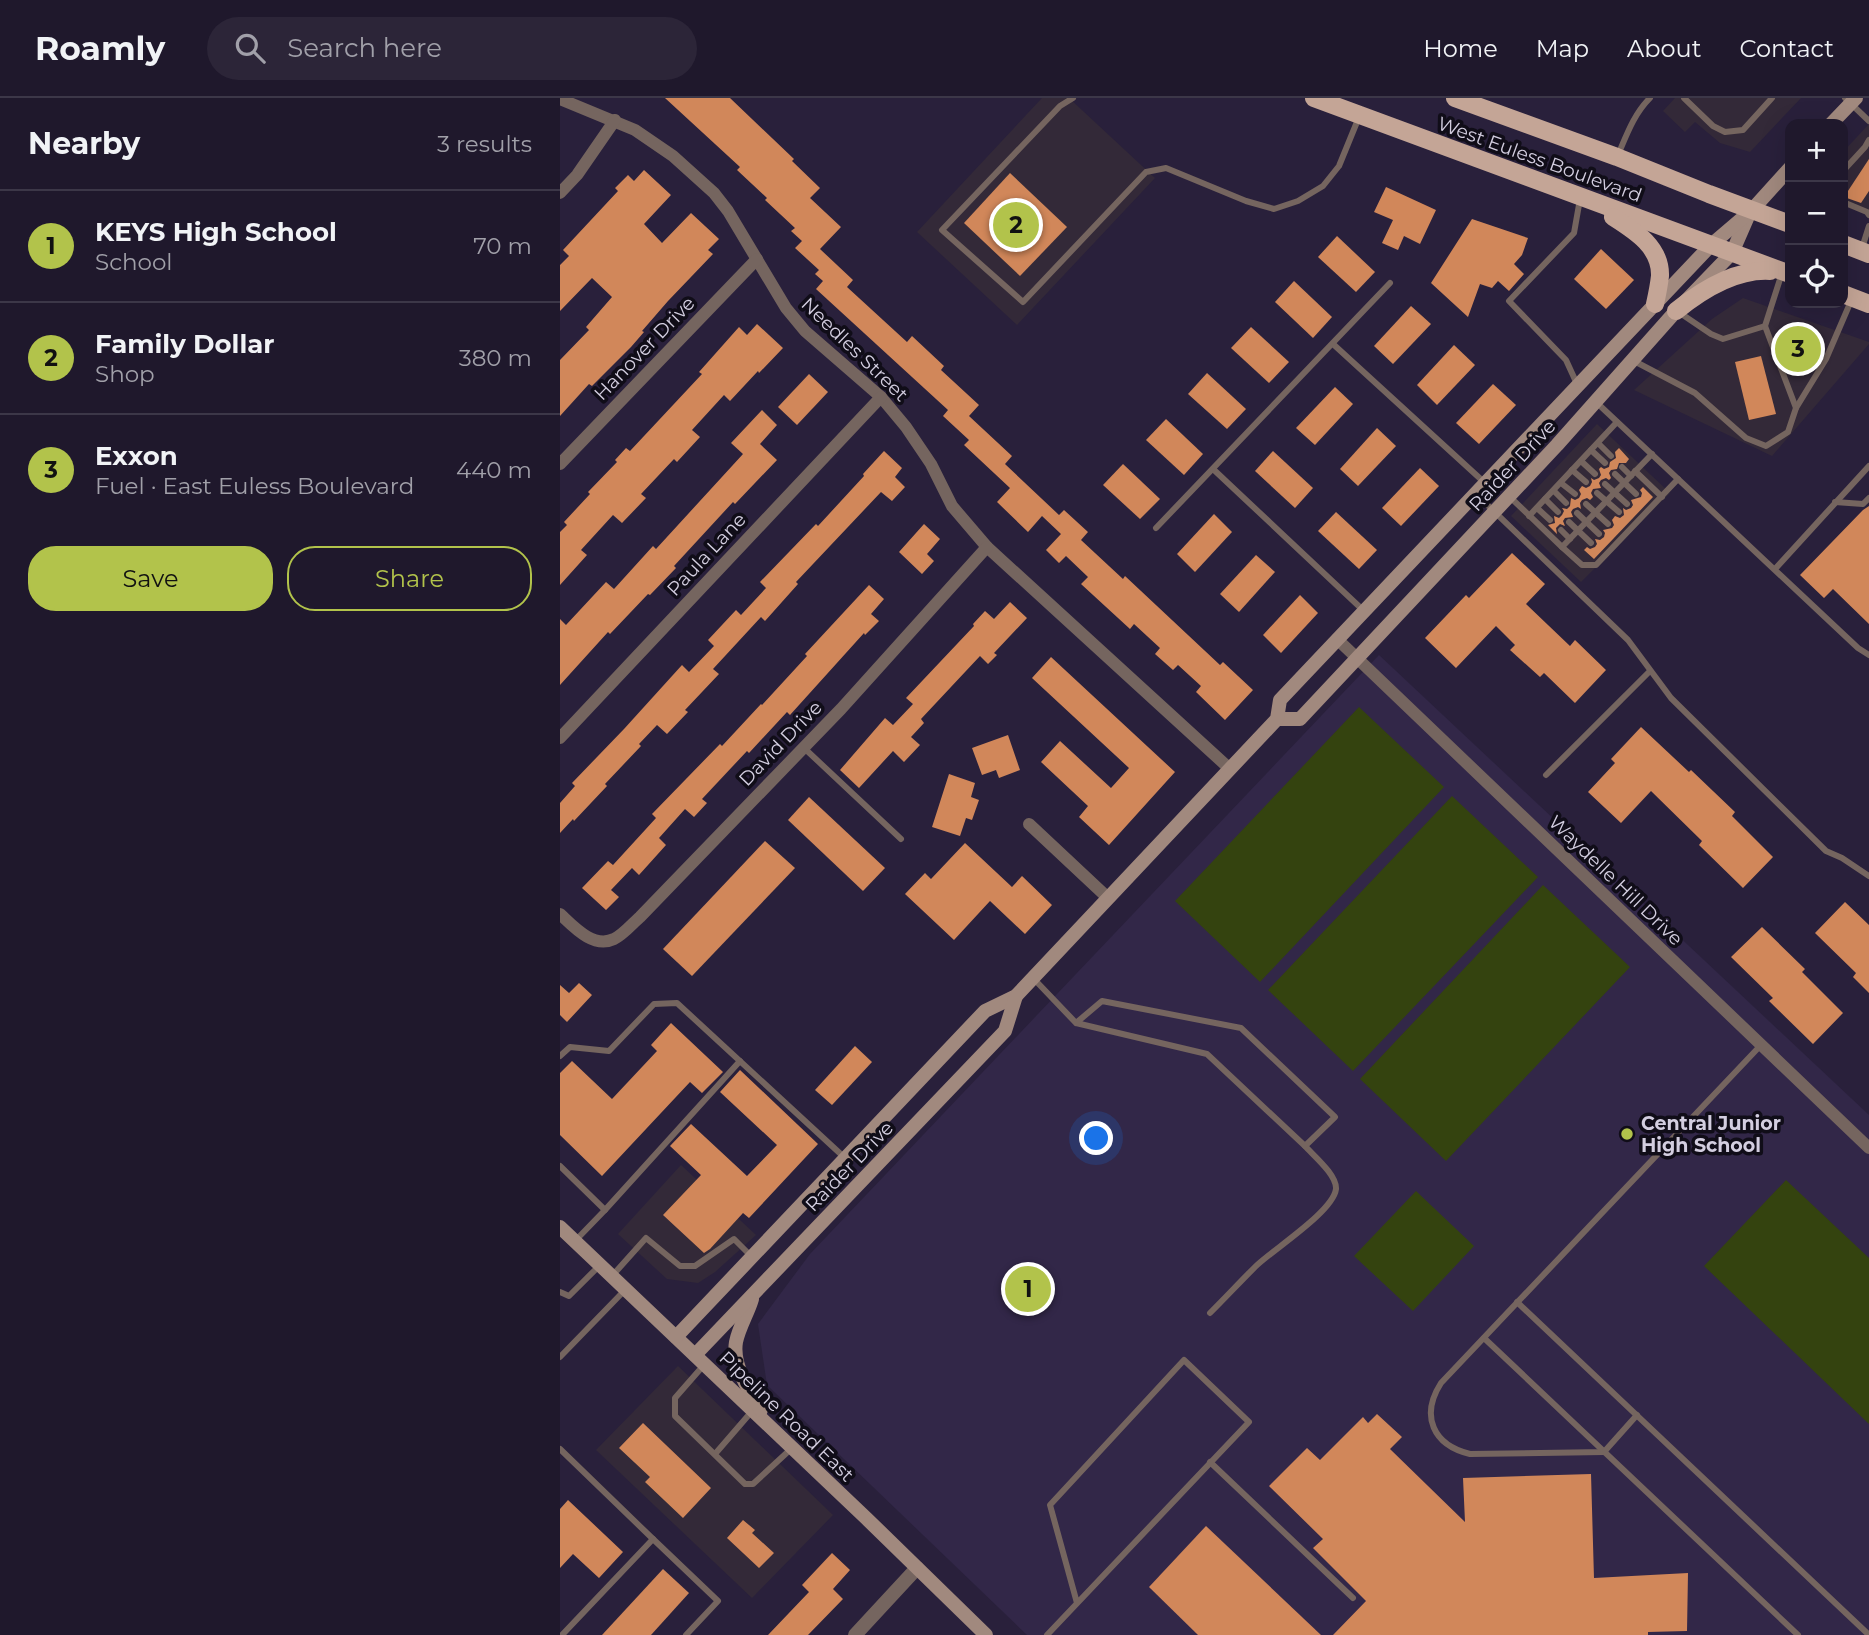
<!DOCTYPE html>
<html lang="en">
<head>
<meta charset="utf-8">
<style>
  :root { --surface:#1f182c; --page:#2c2538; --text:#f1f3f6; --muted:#a1a0a9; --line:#3c3748; --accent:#b2c34b }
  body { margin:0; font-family:Montserrat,sans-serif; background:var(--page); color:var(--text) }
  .controls { position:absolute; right:21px; top:21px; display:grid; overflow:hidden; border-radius:14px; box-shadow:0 7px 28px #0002 }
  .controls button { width:63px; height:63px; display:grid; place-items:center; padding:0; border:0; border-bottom:2px solid var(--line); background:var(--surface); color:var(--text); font:35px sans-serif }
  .you { position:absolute; left:537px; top:1041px; width:24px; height:24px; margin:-18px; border:5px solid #fff; border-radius:50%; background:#1a73e8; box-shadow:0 0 0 10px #1a73e833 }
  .badge { display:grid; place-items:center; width:46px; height:46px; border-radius:50%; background:var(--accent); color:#111; font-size:23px; font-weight:700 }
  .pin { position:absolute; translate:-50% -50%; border:4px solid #fff; box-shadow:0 2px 7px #0006 }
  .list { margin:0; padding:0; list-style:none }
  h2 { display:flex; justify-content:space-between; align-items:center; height:91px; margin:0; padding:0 28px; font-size:30px }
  h2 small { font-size:23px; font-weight:400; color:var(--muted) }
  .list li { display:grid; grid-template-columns:46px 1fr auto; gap:21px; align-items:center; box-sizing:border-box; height:112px; padding:0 28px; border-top:2px solid var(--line) }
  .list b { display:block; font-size:26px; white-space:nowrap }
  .list p { margin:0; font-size:23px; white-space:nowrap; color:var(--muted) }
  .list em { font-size:23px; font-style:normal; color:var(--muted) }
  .actions { display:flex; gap:14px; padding:21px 28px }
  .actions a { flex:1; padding:16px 0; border:2px solid var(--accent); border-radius:28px; text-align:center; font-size:24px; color:var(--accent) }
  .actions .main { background:var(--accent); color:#111 }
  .icon { flex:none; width:38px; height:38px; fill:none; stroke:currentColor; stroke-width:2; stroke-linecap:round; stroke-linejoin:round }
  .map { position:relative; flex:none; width:1309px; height:1537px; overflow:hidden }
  header { display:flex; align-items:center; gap:42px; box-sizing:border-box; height:98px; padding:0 35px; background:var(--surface); border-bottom:2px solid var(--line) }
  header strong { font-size:33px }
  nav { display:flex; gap:38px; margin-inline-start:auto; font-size:24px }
  .search { width:490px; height:63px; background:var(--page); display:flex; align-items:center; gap:18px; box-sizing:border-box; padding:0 24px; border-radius:38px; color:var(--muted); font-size:26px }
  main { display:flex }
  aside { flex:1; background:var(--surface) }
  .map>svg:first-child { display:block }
  .commercial { fill:#332938 }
  .built { fill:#322748 }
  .green { fill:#34430f }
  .building { fill:#d1875a }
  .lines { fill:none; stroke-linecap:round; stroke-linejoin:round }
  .service { stroke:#75655f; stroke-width:6 }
  .minor { stroke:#75655f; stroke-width:12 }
  .tertiary { stroke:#75655f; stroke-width:14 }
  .secondary { stroke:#a1897e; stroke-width:14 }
  .primary { stroke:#c4a596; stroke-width:18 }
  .poi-dot { fill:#b2c34b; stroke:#100d18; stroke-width:2.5 }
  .labels { text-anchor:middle; stroke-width:7; stroke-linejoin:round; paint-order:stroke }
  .street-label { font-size:19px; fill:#d3cee0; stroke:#100d18 }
  .poi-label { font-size:19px; font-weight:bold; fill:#d3cee0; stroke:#100d18; text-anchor:start }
</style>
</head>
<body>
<header>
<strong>Roamly</strong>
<div class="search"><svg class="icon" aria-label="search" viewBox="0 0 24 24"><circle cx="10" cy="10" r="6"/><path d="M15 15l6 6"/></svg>Search here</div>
<nav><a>Home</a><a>Map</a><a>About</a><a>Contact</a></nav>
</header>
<main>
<aside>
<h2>Nearby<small>3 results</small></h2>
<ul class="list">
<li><span class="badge">1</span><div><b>KEYS High School</b><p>School</p></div><em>70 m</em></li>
<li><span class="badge">2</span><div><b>Family Dollar</b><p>Shop</p></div><em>380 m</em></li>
<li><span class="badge">3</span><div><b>Exxon</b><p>Fuel · East Euless Boulevard</p></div><em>440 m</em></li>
</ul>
<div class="actions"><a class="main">Save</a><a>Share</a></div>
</aside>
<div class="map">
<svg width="1309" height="1537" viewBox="0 0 1309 1537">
  <rect width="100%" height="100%" fill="#29203b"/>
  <g class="commercial">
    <path d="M482,0H509L595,80L457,227L357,134Z"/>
    <path d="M1115,0H1241L1190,54L1160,45L1135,24L1125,34L1103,13Z"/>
    <path d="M1309,26V114L1283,106V54Z"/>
    <path d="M1183,200L1309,244V246L1212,358L1074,292L1152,221Z"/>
    <path d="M1037,326L1110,395L1021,484L951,418Z"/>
    <path d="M121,1067L196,1137L155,1174L138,1185L107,1181L58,1136Z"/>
    <path d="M118,1268L273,1417L192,1500L36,1352Z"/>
  </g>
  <path class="built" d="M819,557L1309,1017V1537H467L207,1287L198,1226L250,1156Z"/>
  <g class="green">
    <path d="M799,609L884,689L700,884L615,803Z"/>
    <path d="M892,698L978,779L793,973L708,892Z"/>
    <path d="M983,787L1070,869L886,1063L800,981Z"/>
    <path d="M1226,1082L1309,1160V1326L1144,1168Z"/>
    <path d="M856,1093L914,1148L853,1213L794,1158Z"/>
  </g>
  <g class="building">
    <path d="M105,0H170L234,61L232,63L260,90L250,100L281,129L260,151L293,182L287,189L347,244L352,238L384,268L381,272L419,307L409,318L452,358L445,366L499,417L504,412L528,434L521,442L563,481L565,478L660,567L663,564L693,592L665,622L636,594L641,588L618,567L613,572L595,556L600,550L574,526L570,531L521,486L528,479L506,458L499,465L486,452L501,436L482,418L468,434L437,404L450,390L404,347L409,342L383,318L388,312L256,191L263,183L255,176L259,172L235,150L242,143L231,133L235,130L205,102L207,100L177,72L180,69Z"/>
    <path d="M1309,61V93L1301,105L1284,99Z"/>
    <path d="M84,72L111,97L84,126L102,145L131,115L159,141L148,152L153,156L108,203L82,233L84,234L71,249L32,288L29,286L0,318V262L29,232L26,229L52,199L32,180L0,213V167L9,158L3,152L58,93L55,90L68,77L74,83Z"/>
    <path d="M450,75L507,129L460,178L404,125Z"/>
    <path d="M826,89L876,112L860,146L844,138L838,152L822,145L833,122L814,114Z"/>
    <path d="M912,121L968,140L962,157L954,166L964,176L949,193L938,183L932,190L920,186L908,219L871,185Z"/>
    <path d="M777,138L815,174L796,194L758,159Z"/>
    <path d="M1041,151L1074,182L1046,211L1014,181Z"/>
    <path d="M734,183L772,219L753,240L715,204Z"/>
    <path d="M851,208L871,226L833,266L814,248Z"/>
    <path d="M197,226L223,250L199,275L198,273L170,303L164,297L132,332L140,339L117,364L114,361L81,396L86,400L62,425L53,417L21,452L27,457L0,487V434L7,427L4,424L30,396L28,394L57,364L55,362L66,350L70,353L142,276L139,274L179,229L187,237Z"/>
    <path d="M691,229L729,264L709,285L671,250Z"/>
    <path d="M1232,231L1255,240L1243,270L1224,262L1222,256Z"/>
    <path d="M894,247L915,267L877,307L857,287Z"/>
    <path d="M1201,258L1216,316L1189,322L1175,264Z"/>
    <path d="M647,275L686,311L667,331L628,296Z"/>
    <path d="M249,276L268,294L237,327L218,309Z"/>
    <path d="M933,286L956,307L919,346L896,325Z"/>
    <path d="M775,289L793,306L755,347L736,330Z"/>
    <path d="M202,312L217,327L200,346L217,362L175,406L173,404L114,468L116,470L90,497L88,496L50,536L48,534L0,587V521L6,527L46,484L54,491L93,448L96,451L183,356L171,345Z"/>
    <path d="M606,321L643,356L624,377L586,342Z"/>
    <path d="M817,330L836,348L798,388L780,371Z"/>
    <path d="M1059,350L1069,361L1066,365H1059L1057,371L1051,372L1049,375L1051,380L1049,382L1046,380L1041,382L1039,385L1041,390L1033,391L1031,395L1033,399L1030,402L1027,400L1022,402L1020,405L1021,411L1018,409L1013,411L1011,414L1013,419L1005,420L1003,423L1005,428L1000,426L996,430L997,436L988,427L995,425L994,418L999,420L1002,417L1004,413L1002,410L1007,411L1010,408L1011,400L1015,402L1019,400L1021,396L1019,392L1022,388L1026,390L1030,388L1032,384L1031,380L1034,382L1039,380L1041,377L1039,371L1041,369L1044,371L1049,369L1050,364L1056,360L1055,354Z"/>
    <path d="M324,353L342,370L335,379L345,389L332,403L321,394L236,484L238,486L205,523L201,519L153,571L159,576L125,612L128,614L107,636L97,627L79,646L81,648L45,686L47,688L14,723L13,721L0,735V705L15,688L12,685L64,631L122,567L129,574L154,548L148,542L176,512L181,517L206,490L200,484L256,426L258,428L304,378L303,376Z"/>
    <path d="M713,353L753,390L735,410L695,373Z"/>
    <path d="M563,366L600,401L580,421L543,387Z"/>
    <path d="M860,370L879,388L841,428L822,410Z"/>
    <path d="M1083,389L1093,399L1034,461L1024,452L1027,449L1030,451L1035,449L1037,446L1035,441L1040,442L1044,439L1045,435L1043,432L1052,430L1054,427L1052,422L1055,418L1060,420L1064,417L1063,410L1066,412L1071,410L1073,407L1071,402L1081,399L1082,395L1080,392Z"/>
    <path d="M1309,408V526L1273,491L1264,500L1240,477L1303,412Z"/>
    <path d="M776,414L817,452L799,471L758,433Z"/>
    <path d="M654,416L672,434L635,474L617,456Z"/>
    <path d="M364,426L380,441L367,456L374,463L362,476L339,454Z"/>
    <path d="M952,455L985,486L966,506L1010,548L1015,542L1046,572L1015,605L984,575L980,579L950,552L955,547L936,528L896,570L865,540L906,497L909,500Z"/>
    <path d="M696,457L715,474L679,514L660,496Z"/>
    <path d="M309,487L324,501L311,516L319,523L305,537L304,535L230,617L227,614L189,655L187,653L142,701L147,705L134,719L125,711L99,740L106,747L79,777L72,770L51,792L59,799L46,812L22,790L48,763L53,767L96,720L92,716L160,646L162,648L201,606L202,607L247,558L245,556Z"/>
    <path d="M740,497L758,515L721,555L703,537Z"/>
    <path d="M450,504L467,520L434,555L437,557L428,566L420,558L361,621L364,625L351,639L360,647L344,664L333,653L299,690L280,672L325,620L333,627L353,606L346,600L414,528L413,526L425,513L434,521Z"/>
    <path d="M491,559L615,674L549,747L519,719L528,708L481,664L500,643L551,690L569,670L472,580Z"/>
    <path d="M1081,629L1129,674L1131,672L1175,714L1172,718L1213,759L1183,790L1139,747L1142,743L1091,693L1061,725L1028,694L1055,665L1051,661Z"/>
    <path d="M448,637L460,672L439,680L436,672L422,677L412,650Z"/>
    <path d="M389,676L415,685L411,699L419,702L412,722L406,720L400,738L372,729Z"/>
    <path d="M249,699L325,770L303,793L228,722Z"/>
    <path d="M205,743L235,770L132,878L103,851Z"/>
    <path d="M405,745L452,789L462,778L492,807L465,836L430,803L394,842L345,796L365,775L371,781Z"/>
    <path d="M1285,804L1309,827V895L1293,879L1296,875L1255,835Z"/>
    <path d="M1202,829L1245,871L1242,874L1283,915L1253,946L1209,903L1213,900L1171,859Z"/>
    <path d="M19,885L32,897L7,924L0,917V887L9,895Z"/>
    <path d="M111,925L163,974L142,995L130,984L42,1078L0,1037V975L12,963L52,1001L97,953L91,947Z"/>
    <path d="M295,948L312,964L272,1007L255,992Z"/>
    <path d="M180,972L258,1046L189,1120L183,1115L150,1151L144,1155L103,1117L141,1077L110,1048L131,1026L187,1078L217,1047L160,994Z"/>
    <path d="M817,1316L842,1339L830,1351L905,1424L903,1380L1031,1376L1034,1480L1128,1475L1127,1533L1088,1534V1537H773L806,1503L753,1450L763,1441L709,1388L747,1350L760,1362L803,1319L808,1325Z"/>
    <path d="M83,1325L151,1390L123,1420L85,1384L90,1379L59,1350Z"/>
    <path d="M8,1402L63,1454L39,1480L13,1456L0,1470V1411Z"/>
    <path d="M183,1422L195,1432L192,1435L214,1455L199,1470L167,1440Z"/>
    <path d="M646,1428L761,1537H638L589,1489Z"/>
    <path d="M272,1455L290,1472L273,1491L283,1501L248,1537H208L249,1494L242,1487Z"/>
    <path d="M103,1471L129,1495L91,1537H42Z"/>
  </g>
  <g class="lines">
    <g class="service">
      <path d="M513,0L500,8L382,132L463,204L586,74L606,70L686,103L714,111L738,103L763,88L779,68L799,19"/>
      <path d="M1124,0L1153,28L1165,34L1183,32L1212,0"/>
      <path d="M1285,0L1309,23"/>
      <path d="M1058,57C1067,36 1074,16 1090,0"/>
      <path d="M1283,73L1305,49L1309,42"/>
      <path d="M1283,104L1307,114L1309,117"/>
      <path d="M1302,150L1309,128"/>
      <path d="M1120,215L1151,236L1163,241L1205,228L1222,175"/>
      <path d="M773,246L925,385"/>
      <path d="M1074,263L1135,295L1186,340L1206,348L1228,334L1236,310L1205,228"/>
      <path d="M1017,286L1006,262L949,203L1014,135L1020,101"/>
      <path d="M1036,304L1298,550L1309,557"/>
      <path d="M1236,310L1266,261L1291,203"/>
      <path d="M1038,345L1051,358"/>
      <path d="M1031,352L1045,365"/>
      <path d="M1021,363L1035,376"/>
      <path d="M1062,369L1071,378"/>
      <path d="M653,371L804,513"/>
      <path d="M1012,372L1026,384"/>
      <path d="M1075,373L1102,399"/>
      <path d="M1055,376L1076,396"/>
      <path d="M1001,385L1015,396"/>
      <path d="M1045,386L1067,406"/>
      <path d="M994,393L1006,405"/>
      <path d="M1037,395L1059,414"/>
      <path d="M917,397L1068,542L1111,600L1266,753L1282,760L1309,778"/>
      <path d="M950,399L1002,449L1092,356"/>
      <path d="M985,401L998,414"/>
      <path d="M1275,404L1303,406L1309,400"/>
      <path d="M1026,406L1048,426"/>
      <path d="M977,410L990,422"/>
      <path d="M1017,415L1039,436"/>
      <path d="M969,418L1057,324"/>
      <path d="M1009,424L1031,445"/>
      <path d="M596,430L830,185"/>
      <path d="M1001,432L1010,441"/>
      <path d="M1002,449L1022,467H1036L1118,381"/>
      <path d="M1215,471L1309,368"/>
      <path d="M243,649L341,741"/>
      <path d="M986,677L1090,573"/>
      <path d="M474,881L516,925L647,956L745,1048L775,1019L681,930L542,903L516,925"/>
      <path d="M0,958L10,949L49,953L94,906L117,905L285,1060"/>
      <path d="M0,1068L45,1112L15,1143"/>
      <path d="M45,1112L180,963"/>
      <path d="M52,1178L86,1140L120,1168H135L174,1141L192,1159"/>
      <path d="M0,1194L9,1198L39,1168"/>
      <path d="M957,1204L1309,1537"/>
      <path d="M650,1215C665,1200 680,1184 695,1169C712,1152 773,1114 776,1091C777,1077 754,1058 745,1048"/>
      <path d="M924,1240L1238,1537"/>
      <path d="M0,1259L64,1193"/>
      <path d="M143,1268L115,1300V1318L185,1386H193L232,1350"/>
      <path d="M1077,1317L1044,1354L910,1356C873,1347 860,1318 881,1285L1201,947"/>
      <path d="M0,1351L93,1441L2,1537"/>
      <path d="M155,1356L193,1312"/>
      <path d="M650,1364L793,1500"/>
      <path d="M93,1441L158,1503L126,1537"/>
      <path d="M487,1537C554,1466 621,1395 689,1324L624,1262L490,1407L517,1505"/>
    </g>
    <g class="minor">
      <path d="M0,1L75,32L113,58L154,95L168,113L226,210L245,233L321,299L346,329L371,366L392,408L427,449L670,671"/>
      <path d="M0,95L17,77L55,22"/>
      <path d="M0,366L197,161"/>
      <path d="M777,541L1309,1050"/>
      <path d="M0,640L321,299"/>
      <path d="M469,726L548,800"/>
      <path d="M0,816C13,828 33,851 54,841C63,837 72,826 80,819L281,611L427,449"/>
    </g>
    <path class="tertiary" d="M295,1537L357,1470"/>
    <g class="secondary">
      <path d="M1271,26L1296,0"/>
      <path d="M717,621H740L997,347L1116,213L1172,155L1189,116"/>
      <path d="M0,1129L306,1420L426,1537"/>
      <path d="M192,1201C188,1215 179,1229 176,1244C172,1267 189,1293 201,1312"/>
      <path d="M116,1239L425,913L456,898L717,621L720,602L1151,147L1192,112L1230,70"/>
      <path d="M135,1257L445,933L456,898"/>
    </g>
    <g class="primary">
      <path d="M754,0L1230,176"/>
      <path d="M895,0L1057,59L1149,96L1230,126"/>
      <path d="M1053,119C1075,133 1101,149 1100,178C1099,187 1097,197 1095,206"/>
      <path d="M1283,146L1309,156"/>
      <path d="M1283,196L1309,206"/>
      <path d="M1116,213C1142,192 1176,171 1210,173"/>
    </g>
  </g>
  <circle class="poi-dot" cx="1067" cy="1036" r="7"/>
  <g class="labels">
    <g class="street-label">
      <text transform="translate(980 61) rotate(20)" y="7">West Euless Boulevard</text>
      <text transform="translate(84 250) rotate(-46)" y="7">Hanover Drive</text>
      <text transform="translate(295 251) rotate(44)" y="7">Needles Street</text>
      <text transform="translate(952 367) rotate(-47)" y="7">Raider Drive</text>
      <text transform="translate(146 456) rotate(-47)" y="7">Paula Lane</text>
      <text transform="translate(220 645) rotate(-46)" y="7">David Drive</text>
      <text transform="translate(1056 782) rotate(44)" y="7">Waydelle Hill Drive</text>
      <text transform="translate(289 1068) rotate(-46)" y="7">Raider Drive</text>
      <text transform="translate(227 1318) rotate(44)" y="7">Pipeline Road East</text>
    </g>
    <g class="poi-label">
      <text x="1081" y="1032">Central Junior<tspan x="1081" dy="22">High School</tspan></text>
    </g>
  </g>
</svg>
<div class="controls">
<button>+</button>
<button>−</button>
<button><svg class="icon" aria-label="locate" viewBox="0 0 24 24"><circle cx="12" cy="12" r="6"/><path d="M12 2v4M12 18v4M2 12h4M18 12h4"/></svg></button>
</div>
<div class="you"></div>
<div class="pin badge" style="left:468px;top:1191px">1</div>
<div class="pin badge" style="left:456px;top:127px">2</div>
<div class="pin badge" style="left:1238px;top:251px">3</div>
</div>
</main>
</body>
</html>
